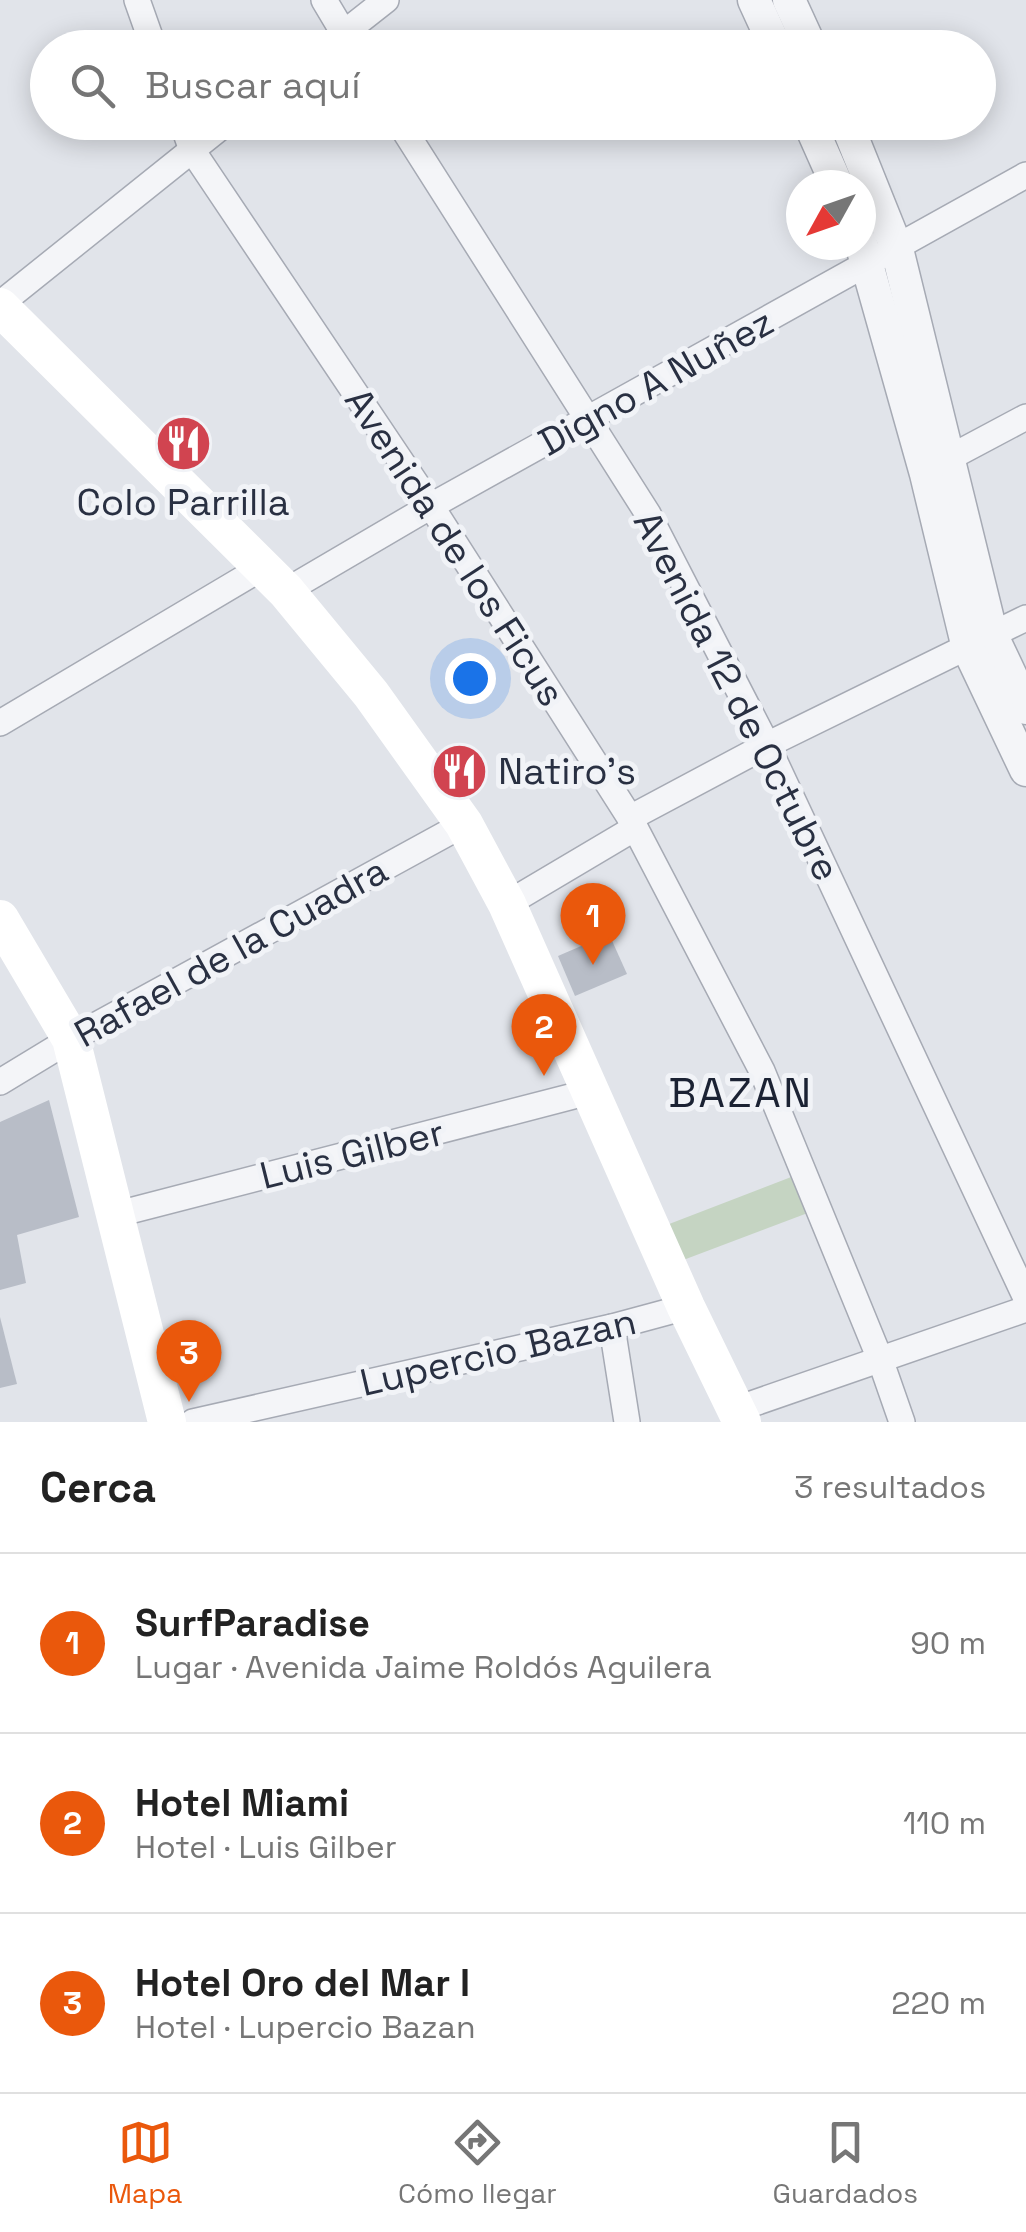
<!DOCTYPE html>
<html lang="es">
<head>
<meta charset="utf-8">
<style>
  :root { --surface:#fff; --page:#f6f6f6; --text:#222; --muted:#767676; --line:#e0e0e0; --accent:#ea580c }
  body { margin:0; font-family:"Space Grotesk",sans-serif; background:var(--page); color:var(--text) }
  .compass { position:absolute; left:786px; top:170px; width:90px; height:90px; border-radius:50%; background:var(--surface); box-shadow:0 5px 25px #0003; rotate:230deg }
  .you { position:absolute; left:470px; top:678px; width:35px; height:35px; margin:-25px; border:8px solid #fff; border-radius:50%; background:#1a73e8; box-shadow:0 0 0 15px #1a73e833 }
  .badge { display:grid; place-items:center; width:65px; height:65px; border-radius:50%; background:var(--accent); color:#fff; font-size:32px; font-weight:700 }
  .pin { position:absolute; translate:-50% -82px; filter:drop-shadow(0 2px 5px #0008) }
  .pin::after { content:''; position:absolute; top:52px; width:35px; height:30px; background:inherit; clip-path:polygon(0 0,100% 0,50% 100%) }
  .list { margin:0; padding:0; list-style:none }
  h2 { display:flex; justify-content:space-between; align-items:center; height:130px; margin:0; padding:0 40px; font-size:42px }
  h2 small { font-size:32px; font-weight:400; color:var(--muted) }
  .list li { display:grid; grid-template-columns:65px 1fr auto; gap:30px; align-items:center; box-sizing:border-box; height:180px; padding:0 40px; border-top:2px solid var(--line) }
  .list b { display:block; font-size:38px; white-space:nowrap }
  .list p { margin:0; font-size:32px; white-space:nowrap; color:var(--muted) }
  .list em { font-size:32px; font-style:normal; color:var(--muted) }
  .icon { flex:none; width:55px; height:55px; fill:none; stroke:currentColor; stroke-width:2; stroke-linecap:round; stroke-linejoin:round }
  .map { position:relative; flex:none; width:1026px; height:1422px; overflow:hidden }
  .search { position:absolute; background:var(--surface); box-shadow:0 5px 25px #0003; left:30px; right:30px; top:30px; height:110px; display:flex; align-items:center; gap:25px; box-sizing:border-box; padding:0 35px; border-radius:55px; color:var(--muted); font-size:38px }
  .sheet { height:670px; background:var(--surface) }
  nav { display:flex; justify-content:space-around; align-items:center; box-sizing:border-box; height:140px; border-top:2px solid var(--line); background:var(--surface); font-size:28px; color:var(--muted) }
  nav a { display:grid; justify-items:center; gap:5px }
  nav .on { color:var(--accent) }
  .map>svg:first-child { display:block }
  .green { fill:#c5d4c2 }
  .building { fill:#b8bdc7 }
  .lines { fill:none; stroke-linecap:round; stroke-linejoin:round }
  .minor-casing { stroke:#a6aab4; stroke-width:28 }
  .tertiary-casing { stroke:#a6aab4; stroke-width:35 }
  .minor { stroke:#f4f5f8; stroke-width:25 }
  .tertiary { stroke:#f4f5f8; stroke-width:32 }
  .secondary { stroke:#fff; stroke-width:38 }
  .labels { text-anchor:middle; stroke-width:10; stroke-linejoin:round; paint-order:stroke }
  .street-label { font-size:38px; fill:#293042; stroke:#f1f3f7 }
  .poi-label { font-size:38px; fill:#293042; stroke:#f1f3f7 }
  .quarter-label { font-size:42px; letter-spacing:2.5px; fill:#1b2233; stroke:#f1f3f7 }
</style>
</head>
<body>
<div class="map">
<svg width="1026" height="1422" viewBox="0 0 1026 1422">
  <rect width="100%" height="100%" fill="#e1e4ea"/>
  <path class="green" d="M799,1174L813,1211L678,1262L664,1226Z"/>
  <g class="building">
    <path d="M609,934L627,974L575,996L558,956Z"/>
    <path d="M49,1100L79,1217L17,1235L26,1283L0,1290V1122Z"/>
    <path d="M0,1317L17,1384L0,1388Z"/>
  </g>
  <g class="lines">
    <defs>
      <g id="minor">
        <path d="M137,0L154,48"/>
        <path d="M324,0L352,47"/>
        <path d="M325,48L386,0"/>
        <path d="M182,122L192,150L431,506L630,818L762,1071L880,1359L902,1422"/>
        <path d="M399,122L648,514L767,745L1026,1298"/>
        <path d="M0,304L227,122"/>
        <path d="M949,458L1026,417"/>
        <path d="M286,591L431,506L1026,175"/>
        <path d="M0,723L263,567"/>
        <path d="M630,818L767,745L1026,618"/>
        <path d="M507,904L635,828"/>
        <path d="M0,1082L71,1039L464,824"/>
        <path d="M114,1215L589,1092"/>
        <path d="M612,1327L627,1422"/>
        <path d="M737,1409L1026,1309"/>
        <path d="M193,1422L612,1327L686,1307"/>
      </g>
      <g id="tertiary">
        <path d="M754,0L776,48"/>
        <path d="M789,0L811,48"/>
        <path d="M809,122L837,185"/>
        <path d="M846,122L897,249L992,636L1026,708"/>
        <path d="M861,243L926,474L968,648L1026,770"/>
      </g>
    </defs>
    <use href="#minor" class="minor-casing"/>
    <use href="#tertiary" class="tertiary-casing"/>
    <use href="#minor" class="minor"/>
    <use href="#tertiary" class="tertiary"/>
    <g class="secondary">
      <path d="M0,307L286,591L371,694L464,824L507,904L686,1307L742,1422"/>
      <path d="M0,919L71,1039L167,1422"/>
    </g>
  </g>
  <defs>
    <symbol id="restaurant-disc" viewBox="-11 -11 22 22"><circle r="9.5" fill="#d14450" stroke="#f1f3f7"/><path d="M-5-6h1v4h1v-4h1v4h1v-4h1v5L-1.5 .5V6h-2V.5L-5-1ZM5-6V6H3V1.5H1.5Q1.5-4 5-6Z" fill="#fff"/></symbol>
  </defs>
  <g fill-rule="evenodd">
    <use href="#restaurant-disc" x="152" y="412" width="63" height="63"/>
    <use href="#restaurant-disc" x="428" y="740" width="63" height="63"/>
  </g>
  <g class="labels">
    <g class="street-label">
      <text transform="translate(656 382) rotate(-29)" y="13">Digno A Nuñez</text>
      <text transform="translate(455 547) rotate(57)" y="13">Avenida de los Ficus</text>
      <text transform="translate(737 696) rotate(63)" y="13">Avenida 12 de Octubre</text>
      <text transform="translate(231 952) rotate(-29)" y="13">Rafael de la Cuadra</text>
      <text transform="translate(352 1154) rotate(-14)" y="13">Luis Gilber</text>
      <text transform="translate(498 1352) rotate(-13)" y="13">Lupercio Bazan</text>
    </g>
    <g class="poi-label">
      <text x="183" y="515">Colo Parrilla</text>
      <text x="498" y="784" text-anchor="start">Natiro's</text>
    </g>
    <g class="quarter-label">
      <text x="741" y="1107">BAZAN</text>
    </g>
  </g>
</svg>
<svg class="compass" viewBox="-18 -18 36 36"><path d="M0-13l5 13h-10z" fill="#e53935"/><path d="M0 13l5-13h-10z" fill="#767676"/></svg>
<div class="you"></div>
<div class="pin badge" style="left:593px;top:965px">1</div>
<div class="pin badge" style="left:544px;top:1076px">2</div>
<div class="pin badge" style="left:189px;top:1402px">3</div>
<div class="search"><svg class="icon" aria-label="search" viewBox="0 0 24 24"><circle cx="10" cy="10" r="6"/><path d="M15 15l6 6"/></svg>Buscar aquí</div>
</div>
<section class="sheet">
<h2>Cerca<small>3 resultados</small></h2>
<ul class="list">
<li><span class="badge">1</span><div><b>SurfParadise</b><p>Lugar · Avenida Jaime Roldós Aguilera</p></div><em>90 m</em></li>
<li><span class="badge">2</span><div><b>Hotel Miami</b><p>Hotel · Luis Gilber</p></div><em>110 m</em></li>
<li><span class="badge">3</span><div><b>Hotel Oro del Mar I</b><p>Hotel · Lupercio Bazan</p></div><em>220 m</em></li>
</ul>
</section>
<nav>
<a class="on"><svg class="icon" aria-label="map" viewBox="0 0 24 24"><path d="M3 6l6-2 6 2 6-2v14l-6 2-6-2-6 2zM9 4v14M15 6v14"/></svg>Mapa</a>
<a><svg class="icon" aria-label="directions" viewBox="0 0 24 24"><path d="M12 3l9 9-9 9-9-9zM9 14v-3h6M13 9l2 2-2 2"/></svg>Cómo llegar</a>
<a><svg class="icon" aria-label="saved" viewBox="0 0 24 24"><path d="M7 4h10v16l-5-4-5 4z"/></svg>Guardados</a>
</nav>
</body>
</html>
